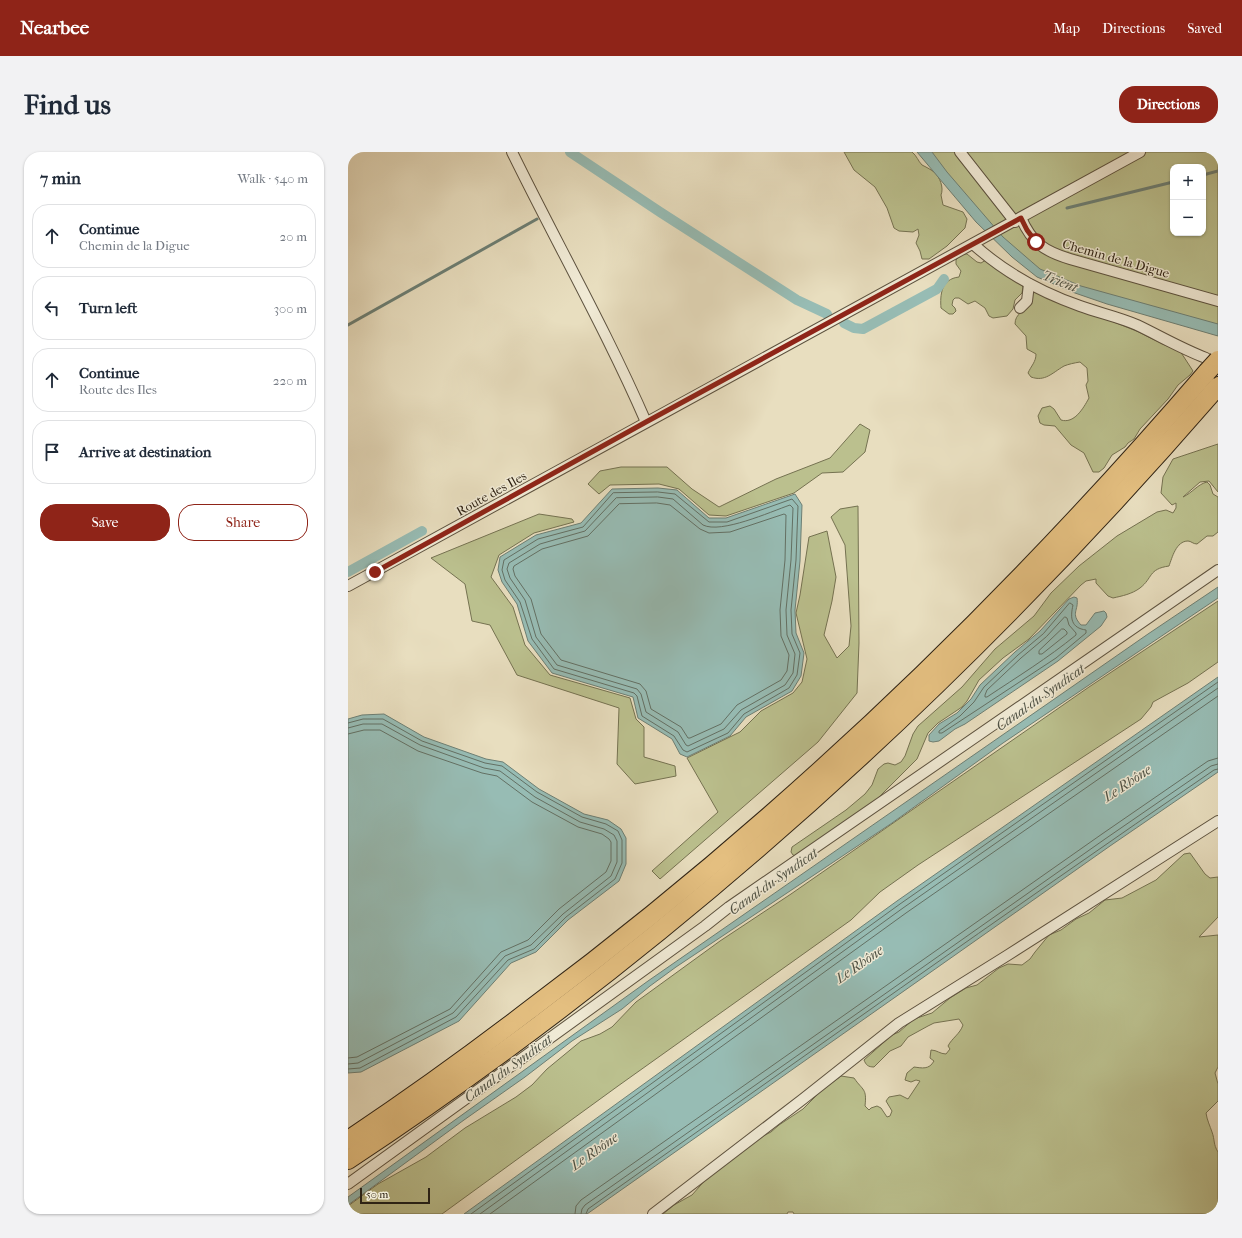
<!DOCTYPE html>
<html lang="en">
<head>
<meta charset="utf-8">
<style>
  :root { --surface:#fff; --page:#f2f2f3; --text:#1f2937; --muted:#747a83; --line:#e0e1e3; --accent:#8f2418 }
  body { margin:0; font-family:"IM FELL French Canon",serif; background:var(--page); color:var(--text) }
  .controls { position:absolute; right:12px; top:12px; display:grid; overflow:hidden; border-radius:8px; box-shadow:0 1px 3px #0004 }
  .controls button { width:36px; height:36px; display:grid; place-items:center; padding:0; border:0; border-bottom:1px solid var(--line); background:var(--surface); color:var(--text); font:20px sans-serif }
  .scale { position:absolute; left:12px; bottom:10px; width:70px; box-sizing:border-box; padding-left:4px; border:2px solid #2f2314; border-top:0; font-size:11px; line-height:14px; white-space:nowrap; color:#2f2314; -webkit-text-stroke:3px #f0ead5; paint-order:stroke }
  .stop { position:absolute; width:12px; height:12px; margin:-9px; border:3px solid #8f2418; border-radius:50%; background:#fff }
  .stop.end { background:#8f2418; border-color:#fff; box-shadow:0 1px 4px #0008 }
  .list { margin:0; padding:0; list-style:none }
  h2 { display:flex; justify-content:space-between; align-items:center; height:52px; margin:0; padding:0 16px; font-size:17px }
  h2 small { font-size:13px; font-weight:400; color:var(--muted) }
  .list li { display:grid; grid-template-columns:26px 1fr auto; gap:12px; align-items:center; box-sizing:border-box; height:64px; margin:0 8px 8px; padding:0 8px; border:1px solid var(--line); border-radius:16px }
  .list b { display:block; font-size:15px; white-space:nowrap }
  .list p { margin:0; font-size:13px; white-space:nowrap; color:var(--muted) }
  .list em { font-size:13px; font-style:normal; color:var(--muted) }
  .actions { display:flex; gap:8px; padding:12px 16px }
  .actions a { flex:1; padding:9px 0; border:1px solid var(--accent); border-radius:16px; text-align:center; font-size:14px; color:var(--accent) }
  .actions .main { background:var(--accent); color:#fff }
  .icon { flex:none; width:22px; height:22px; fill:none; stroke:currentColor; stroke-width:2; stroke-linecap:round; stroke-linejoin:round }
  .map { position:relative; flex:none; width:870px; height:1062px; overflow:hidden; border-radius:16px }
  header { display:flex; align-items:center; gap:24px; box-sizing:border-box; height:56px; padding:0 20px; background:var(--accent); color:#fff }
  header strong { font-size:19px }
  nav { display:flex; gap:22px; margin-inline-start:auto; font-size:14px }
  .intro { display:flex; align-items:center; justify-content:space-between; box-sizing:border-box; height:96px; padding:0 24px }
  h1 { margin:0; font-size:28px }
  .button { padding:10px 18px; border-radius:16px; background:var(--accent); color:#fff; font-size:14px; font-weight:700 }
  main { display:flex; gap:24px; padding:0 24px }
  aside { flex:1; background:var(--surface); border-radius:16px; box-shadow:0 1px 3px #0004 }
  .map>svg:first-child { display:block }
  .green { fill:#bbc08e; stroke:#757251; fill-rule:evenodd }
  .water { fill:#97bcb4; stroke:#6d7f74 }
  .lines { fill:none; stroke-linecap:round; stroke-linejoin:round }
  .shore { stroke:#637064; stroke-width:1 }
  .stream { stroke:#6d7f74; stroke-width:3 }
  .canal { stroke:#97bcb4; stroke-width:10 }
  .minor-casing { stroke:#5d523f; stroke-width:12 }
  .motorway-casing { stroke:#2f2314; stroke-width:20 }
  .minor { stroke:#f0ead5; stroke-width:10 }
  .motorway { stroke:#e4bf80; stroke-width:18 }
  .motorway-bridge-casing { stroke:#2f2314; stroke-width:20; stroke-linecap:butt }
  .motorway-bridge { stroke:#e4bf80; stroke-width:18 }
  .route { stroke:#8f2418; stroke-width:5 }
  .labels { text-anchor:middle; stroke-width:3; stroke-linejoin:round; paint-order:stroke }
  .street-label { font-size:13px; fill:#2f2314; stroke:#f0ead5 }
  .water-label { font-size:14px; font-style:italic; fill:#4e5144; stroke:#f0ead5 }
</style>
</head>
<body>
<header>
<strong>Nearbee</strong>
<nav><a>Map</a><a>Directions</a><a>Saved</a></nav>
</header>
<div class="intro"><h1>Find us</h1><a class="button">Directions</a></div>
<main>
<aside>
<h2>7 min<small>Walk · 540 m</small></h2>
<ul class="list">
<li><svg class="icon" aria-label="ahead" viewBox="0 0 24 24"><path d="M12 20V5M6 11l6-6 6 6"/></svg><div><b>Continue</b><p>Chemin de la Digue</p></div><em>20 m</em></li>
<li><svg class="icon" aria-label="left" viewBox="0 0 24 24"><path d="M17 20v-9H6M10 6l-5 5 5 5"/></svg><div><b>Turn left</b></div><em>300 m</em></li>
<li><svg class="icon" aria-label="ahead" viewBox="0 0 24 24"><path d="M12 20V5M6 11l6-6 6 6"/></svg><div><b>Continue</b><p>Route des Iles</p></div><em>220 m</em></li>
<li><svg class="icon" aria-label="arrive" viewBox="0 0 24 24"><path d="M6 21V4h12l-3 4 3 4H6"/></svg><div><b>Arrive at destination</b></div></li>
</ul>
<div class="actions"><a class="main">Save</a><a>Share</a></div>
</aside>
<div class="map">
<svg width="870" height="1062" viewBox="0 0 870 1062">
  <rect width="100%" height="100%" fill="#e8debf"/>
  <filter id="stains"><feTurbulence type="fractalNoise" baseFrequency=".005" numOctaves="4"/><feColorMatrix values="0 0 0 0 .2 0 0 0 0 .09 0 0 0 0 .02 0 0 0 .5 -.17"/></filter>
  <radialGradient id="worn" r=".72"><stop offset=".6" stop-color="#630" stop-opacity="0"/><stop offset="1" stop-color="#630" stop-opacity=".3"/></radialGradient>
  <g class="green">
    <path d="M496,0H564C569,4 570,9 574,13C578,15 582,17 586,20C592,25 596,36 593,43L595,53L615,60L619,67L617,76L599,94L581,107H574L572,99L568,91L571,83L570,77L565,80L551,79L546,76L539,56L527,35L506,18Z"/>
    <path d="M577,0H870V179L745,142L690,118L651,87ZM825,15H855V81H825Z"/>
    <path d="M614,102H619L629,110L633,111L638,108L651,113C656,129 664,123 675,135L674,141L667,148L665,157L659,164L645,166L641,164L637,156L627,149L620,152L611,146H607L605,148L604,153L607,156L608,159L605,162H601L593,156C592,143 593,127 611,125L613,119L608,112V108Z"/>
    <path d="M685,138L791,180L814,192L832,199L845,219L842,223L830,233L820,247L792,277L786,287L780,291L777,295L764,303L756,316L751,320H745L736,301L723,293L707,274L696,273L692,271L690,264L694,256L702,254L706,257L713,268C726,272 735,257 741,246L738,233L740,229L739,216L732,210C726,211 721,212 716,214C704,221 697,230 683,225L680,221C683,214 688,210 688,202L679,197L678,184L667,172C667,161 677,160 681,151C683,148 684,142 685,138Z"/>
    <path d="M512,272L522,278L517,300L495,320L474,321L446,341L378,364L361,363L331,337L311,332L262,333L251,342L240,332L252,319L273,315H319L344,337L371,355L428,327L482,306Z"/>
    <path d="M870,292V340L861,329L852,330L835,345C844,341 850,332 859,330L862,333L865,342L870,345V380L865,384H859L849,392C845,392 843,389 840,389C828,389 824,406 821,414C800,417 805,426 792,436C784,442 774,444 765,446L760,444L748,431V427L738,429L733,433L681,487L655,506L631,528L619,549L614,555L590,571L580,581L569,607L527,649L448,704L445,703L443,700L444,695L498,658L517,642L524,633L530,617L536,612L540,611L547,613L553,610L557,604L565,582L570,574L614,535L647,497L686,464L703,441L731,414L769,384L809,360L818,358L825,361L828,356V351L824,353L813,341L815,325L825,307Z"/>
    <path d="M510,354L511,491L509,541L470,590L312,727L304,719L370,660L339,606L392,580L413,559L445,541L454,530L459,507L448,461L452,443L461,385L479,379L488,425L484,449L476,483L489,506L501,494L503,474L497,393L483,365L492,357Z"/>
    <path d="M191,362L224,367L226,370L186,381L151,403L143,425L165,455L177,493L202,523L282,546L288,567L296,575V605L327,614L328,624L287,632L269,612L271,556L169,523L142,473L124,469L117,432L83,406Z"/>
    <path d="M870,449V510L840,531L805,550L803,555L793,567L570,713L532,740L503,768L270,934L94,1062H0V1054L30,1032L78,1005L117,976L168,945L184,933L199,917L233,889L252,882L264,875L288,850L372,789L443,742L741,535Z"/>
    <path d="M842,701L857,722L862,726L870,725V765L851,785L870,783V915L867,921L870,932V949L858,961C859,968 862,974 864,980C867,988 865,992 870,1000V1062H446L445,1060H440L439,1062H315L326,1053L344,1043L375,1008L403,990L423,980L431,973L455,957L473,939L493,924L506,926C515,939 519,936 517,954L521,958L523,956L529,954L533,956L539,965L542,964L544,959L538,949L541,945L552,943L560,947L572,929L568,928L563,930L557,928L559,921L566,915C574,916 581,918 586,909L582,906L583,898C589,898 592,902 598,902L602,897L600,894C604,886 612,882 615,873L611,867L586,871L580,874L560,885L553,894L542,899L526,915C520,915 518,913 516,908L544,883L551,880L566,867L584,861L602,846L618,836L629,833L651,816L660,812L674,813L682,807L687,800L701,783L713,778L728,767L741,761L757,748L774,746L808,728L836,702Z"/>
  </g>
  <g class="water">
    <path d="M569,0H584L599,20L655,85L692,117L733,134L870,172V184L759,152L727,141L689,125L664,105L628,70Z"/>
    <path d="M310,336L329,338L361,366H378L447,342L454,353L452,409L447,458L448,481L456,501L453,524L444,539L398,565L382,584L339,605L332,602L324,587L290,566L285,545L204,521L180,489L169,452L154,430L150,418L152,405L188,383L233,371L264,337Z"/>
    <path d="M870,435V446L655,591L544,671L328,815L302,834L274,857L224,889L177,925L116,968L0,1053V1045L300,829L800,482Z"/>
    <path d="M726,445L729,446C731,459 722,461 733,473H738L747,461L756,459L758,461L759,465L753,474L710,509L617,572L607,577L591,589L585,590L581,589V583L591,572L609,561L623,547L632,533L667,500L692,479L721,447Z"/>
    <path d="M870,525V620L762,694L239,1062H116L549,749Z"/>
    <path d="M36,562L76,585L138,607L155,610L191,637L236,662L260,668L273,677L278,686V712L271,729L220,768L188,800L163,811L111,869L13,920L0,921V567L14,563Z"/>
  </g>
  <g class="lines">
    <g class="shore">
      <path d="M310,340L327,342L361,370H379L444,347L450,354L448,408L443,458L444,482L452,501L449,523L441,536L396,562L380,581L339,600L335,598L326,584L294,564L289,544L286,541L206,517L184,487L172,450L157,428L154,418L156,408L190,387L235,375L265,341Z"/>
      <path d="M310,345L325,347L355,373C373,382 422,360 442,353L445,356L443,408L438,458L439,483L447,502L445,521L437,533L393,558L376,577L340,594L338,593L330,580L298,560L293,542L289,537L209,513L188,485L177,448L162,426L159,417L161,411L192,392L237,379L268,346Z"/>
      <path d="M309,351L322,353L352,377L361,381L382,380L436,362L438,363L437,408L432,458L433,484L441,503L439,519L433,528L389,553L373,572L342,586H340L333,575L303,557L298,539L292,532L213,508L193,482L183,447L167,424L165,417L166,414L194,397L240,384L271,352Z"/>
      <path d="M722,451L725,453C722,466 723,476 738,478V481L708,506L594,581H591V579L612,564L626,550L636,535L670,503L695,482Z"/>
      <path d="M717,465L719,466L721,473L728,481V483C700,506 669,525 639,545H637V543L639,538L673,506L698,485Z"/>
      <path d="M714,477H716L719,480V482L694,502H691V499Z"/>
      <path d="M0,571L15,567H35L74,589L137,611L154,614L189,640L234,665L258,672L270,679L274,688V711L267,727L218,765L186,797L160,808L108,865L12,916L0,917"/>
      <path d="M0,576L15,572H34L72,593L136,616L152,619L187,645L232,670L256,677L266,683L269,689V710L263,724L215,762L183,793L157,804L105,861L10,911L0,912"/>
      <path d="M0,582L16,578H32L70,599L134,621L149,624L184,650L230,675L254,682L261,687L263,690V709L258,720L211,757L180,788L153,800L102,857L9,905L0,906"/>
      <path d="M123,1062L552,752L870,530"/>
      <path d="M132,1062L555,756L870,536"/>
      <path d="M142,1062L558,761L870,544"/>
      <path d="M227,1062L228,1054L233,1048L754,682L860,609L870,606"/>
      <path d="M233,1062L234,1057L237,1053L757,687L863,614L870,612"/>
      <path d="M238,1062L240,1057C448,910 656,762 866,618L870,617"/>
    </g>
    <g class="stream">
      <path d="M855,23L870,19"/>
      <path d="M719,56L825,30"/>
      <path d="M0,173L189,67"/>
    </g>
    <g class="canal">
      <path d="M222,0L312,60L449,148L479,162"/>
      <path d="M496,171L506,176L515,177L589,137L596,127"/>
      <path d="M0,420L74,379"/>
    </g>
    <defs>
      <g id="minor">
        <path d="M164,0C208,90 258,178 298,270"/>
        <path d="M612,0L667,70"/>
        <path d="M673,66C684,91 696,99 722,107L870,149"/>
        <path d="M625,92C656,120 692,140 732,154C751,161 771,165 789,173C812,184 834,197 858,206"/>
        <path d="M672,156L679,149L681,132"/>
        <path d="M0,434L792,0"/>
        <path d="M0,1032L357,774L381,755L870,418"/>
        <path d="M305,1062L455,947L551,871L660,803L870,669"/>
      </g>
      <g id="motorway">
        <path d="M0,988C63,946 124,902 184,856C433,670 657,455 859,220"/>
        <path d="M0,1008C325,793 616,528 870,234"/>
      </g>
    </defs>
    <use href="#minor" class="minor-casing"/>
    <use href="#motorway" class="motorway-casing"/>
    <use href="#minor" class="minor"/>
    <use href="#motorway" class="motorway"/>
    <defs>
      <path id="motorway-bridge" d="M859,220L870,208"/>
    </defs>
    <use href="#motorway-bridge" class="motorway-bridge-casing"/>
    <use href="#motorway-bridge" class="motorway-bridge"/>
  </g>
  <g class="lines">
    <path class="route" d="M27,420L298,270L673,66L679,78L688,90"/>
  </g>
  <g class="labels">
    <g class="street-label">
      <text transform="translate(768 106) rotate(16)" y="5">Chemin de la Digue</text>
      <text transform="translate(143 341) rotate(-29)" y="5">Route des Iles</text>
    </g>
    <g class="water-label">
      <text transform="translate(712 129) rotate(21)" y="5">Trient</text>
      <text transform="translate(692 545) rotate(-35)" y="5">Canal du Syndicat</text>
      <text transform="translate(779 631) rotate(-34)" y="5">Le Rhône</text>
      <text transform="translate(425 729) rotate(-35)" y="5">Canal du Syndicat</text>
      <text transform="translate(511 812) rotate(-35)" y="5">Le Rhône</text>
      <text transform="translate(160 916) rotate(-36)" y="5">Canal du Syndicat</text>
      <text transform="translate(246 999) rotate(-35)" y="5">Le Rhône</text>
    </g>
  </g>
  <rect width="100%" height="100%" filter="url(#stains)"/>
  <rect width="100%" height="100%" fill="url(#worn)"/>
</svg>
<div class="controls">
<button>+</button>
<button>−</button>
</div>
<div class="scale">50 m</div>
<div class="stop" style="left:688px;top:90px"></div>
<div class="stop end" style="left:27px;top:420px"></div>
</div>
</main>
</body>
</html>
